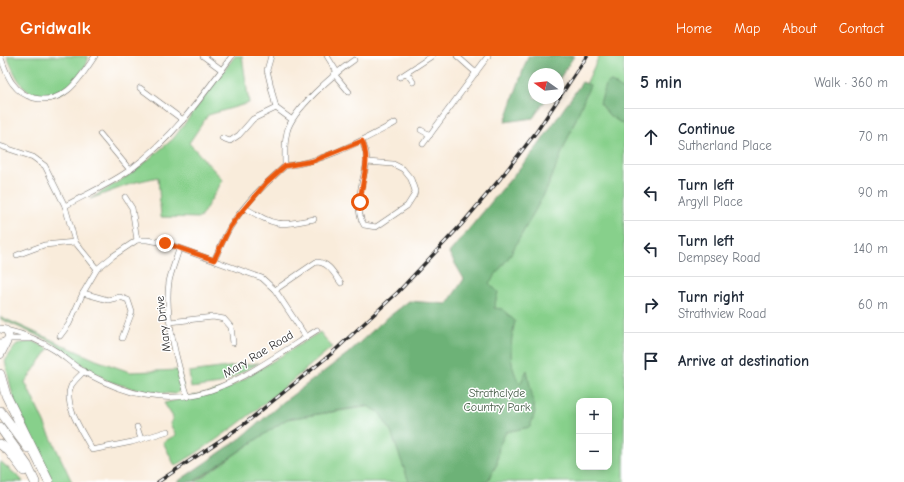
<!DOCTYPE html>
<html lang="en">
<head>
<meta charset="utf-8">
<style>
  :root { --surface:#fff; --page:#f2f2f3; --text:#1f2937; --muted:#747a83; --line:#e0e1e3; --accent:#ea580c }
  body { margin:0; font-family:"Comic Neue",sans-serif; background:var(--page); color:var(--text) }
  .controls { position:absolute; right:12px; bottom:12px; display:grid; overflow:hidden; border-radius:8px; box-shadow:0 2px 10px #0003 }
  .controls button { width:36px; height:36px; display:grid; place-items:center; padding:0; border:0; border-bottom:1px solid var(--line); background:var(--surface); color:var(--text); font:20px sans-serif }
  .compass { position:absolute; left:528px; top:12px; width:36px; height:36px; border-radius:50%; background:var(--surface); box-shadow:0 2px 10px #0003; rotate:285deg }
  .stop { position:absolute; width:12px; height:12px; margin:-9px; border:3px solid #ea580c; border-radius:50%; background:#fff }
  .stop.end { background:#ea580c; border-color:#fff; box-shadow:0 1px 4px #0008 }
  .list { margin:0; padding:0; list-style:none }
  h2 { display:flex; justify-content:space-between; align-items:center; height:52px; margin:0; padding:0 16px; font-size:17px }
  h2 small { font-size:13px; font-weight:400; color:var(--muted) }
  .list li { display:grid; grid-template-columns:26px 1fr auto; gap:12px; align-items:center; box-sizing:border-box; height:56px; padding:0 16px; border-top:1px solid var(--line) }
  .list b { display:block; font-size:15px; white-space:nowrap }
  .list p { margin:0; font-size:13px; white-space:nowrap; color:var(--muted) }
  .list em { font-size:13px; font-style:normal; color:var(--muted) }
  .icon { flex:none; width:22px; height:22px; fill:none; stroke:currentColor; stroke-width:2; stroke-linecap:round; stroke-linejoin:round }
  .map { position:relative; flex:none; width:624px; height:426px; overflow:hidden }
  header { display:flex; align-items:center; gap:24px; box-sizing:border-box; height:56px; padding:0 20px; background:var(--accent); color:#fff }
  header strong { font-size:19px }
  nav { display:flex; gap:22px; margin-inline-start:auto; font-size:14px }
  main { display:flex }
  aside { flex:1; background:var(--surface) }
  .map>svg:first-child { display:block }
  .green { fill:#87d08b; stroke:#597e5b; fill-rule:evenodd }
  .forest { fill:#6db277; stroke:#4c6e51 }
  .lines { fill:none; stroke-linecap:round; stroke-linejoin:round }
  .street-casing { stroke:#736f69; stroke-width:6 }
  .secondary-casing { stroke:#736f69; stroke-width:8 }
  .highway-casing { stroke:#736f69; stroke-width:10 }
  .street { stroke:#fff; stroke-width:5 }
  .secondary { stroke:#fff; stroke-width:7 }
  .highway { stroke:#fff; stroke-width:9 }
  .rail-casing { stroke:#2b2b2b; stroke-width:3.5 }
  .rail { stroke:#fff; stroke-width:2; stroke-dasharray:6; stroke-linecap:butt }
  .route { stroke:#ea580c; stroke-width:5 }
  .labels { text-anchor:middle; stroke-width:3; stroke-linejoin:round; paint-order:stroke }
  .street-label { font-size:12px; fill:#2b2b2b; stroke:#fff }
  .park-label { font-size:12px; fill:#475d48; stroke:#fff }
</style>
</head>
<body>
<header>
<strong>Gridwalk</strong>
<nav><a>Home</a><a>Map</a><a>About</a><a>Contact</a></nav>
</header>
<main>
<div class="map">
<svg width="624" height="426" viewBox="0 0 624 426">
  <rect width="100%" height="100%" fill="#fff"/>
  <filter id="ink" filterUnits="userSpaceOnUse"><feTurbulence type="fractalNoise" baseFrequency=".025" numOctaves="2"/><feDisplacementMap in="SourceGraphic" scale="8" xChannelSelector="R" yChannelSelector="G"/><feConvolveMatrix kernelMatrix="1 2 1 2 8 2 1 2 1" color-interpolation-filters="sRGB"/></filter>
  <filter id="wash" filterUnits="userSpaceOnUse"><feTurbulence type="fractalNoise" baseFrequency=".012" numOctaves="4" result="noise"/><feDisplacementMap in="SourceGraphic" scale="16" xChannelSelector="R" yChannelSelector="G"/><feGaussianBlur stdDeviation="0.9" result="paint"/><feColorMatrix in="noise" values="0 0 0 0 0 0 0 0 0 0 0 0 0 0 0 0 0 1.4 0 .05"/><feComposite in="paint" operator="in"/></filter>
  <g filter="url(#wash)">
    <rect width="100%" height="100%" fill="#f9ecdb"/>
    <g class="green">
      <path d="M7,0H87C89,8 84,13 79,19C75,23 71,29 67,33C56,42 36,42 26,33C16,24 12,11 7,0Z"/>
      <path d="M235,0H242L249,47L208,59L189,87L223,124L200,162L161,161L158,121L136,126L90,143L132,117L173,83Z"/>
      <path d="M599,0H624V426H195L286,363L372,350L505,204ZM579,345H609V411H579Z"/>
      <path d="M1,261L96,304L130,316L179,314L183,331L176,338L141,335L108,325L84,310L52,286L1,263Z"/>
      <path d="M320,276L332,291C281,334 232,377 175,410L163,386L176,379L170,368L173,361L164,347L231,331Z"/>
      <path d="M33,285L49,293L25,326L72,426H52L14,345L5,305L17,288Z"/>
      <path d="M259,307L220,328L191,332L189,316Z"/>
      <path d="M0,405L21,423L23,426H0Z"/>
    </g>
    <g class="forest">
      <path d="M528,0H574L558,25V18H534V42H547L533,62L505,66Z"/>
      <path d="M610,25L624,34V69L609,59L600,47L606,29Z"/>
      <path d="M582,26L590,29L546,135L509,201L489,227L498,236L494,252L502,253L515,265C510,287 508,309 520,328L527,314L535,356L530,371L506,376L499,390L497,408L487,426H409L391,376L379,356L367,350L287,363L193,426H177L241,382L282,347L347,298L382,266L409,245L447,248L464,223L449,197L538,90Z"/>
    </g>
  </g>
  <g filter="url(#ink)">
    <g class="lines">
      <defs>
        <g id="street">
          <path d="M0,0C4,9 7,21 13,28C18,35 26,40 34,42C65,49 80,22 95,0"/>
          <path d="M203,0L222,14"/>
          <path d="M271,0L267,14L276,52L291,63"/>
          <path d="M327,0L337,16"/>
          <path d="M457,0L476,17"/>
          <path d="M407,17L413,26"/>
          <path d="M334,18L349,36"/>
          <path d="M400,21L432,0"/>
          <path d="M140,32L183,64"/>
          <path d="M421,74L430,79"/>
          <path d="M100,78L130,114"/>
          <path d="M222,82L230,85L239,79L253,63L276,52"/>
          <path d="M362,85L366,96L367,106L393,108L403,113L411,123L415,135L414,139L407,150L376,171L364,169C353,153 363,124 367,106"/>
          <path d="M423,88L488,0"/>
          <path d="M0,90L33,101L45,110L65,150L75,186L97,213"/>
          <path d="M285,110C285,99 284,87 287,76C291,55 335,17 354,4"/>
          <path d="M285,110C324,106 361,85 395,67"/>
          <path d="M125,141L132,152L137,184"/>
          <path d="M65,150C86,138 111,128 131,113C172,83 202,41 232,0"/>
          <path d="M245,152C278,171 277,170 314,163"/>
          <path d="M179,193C176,204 171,215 169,226C164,261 177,307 188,341"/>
          <path d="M17,199L44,189L75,186"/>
          <path d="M214,204C220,193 224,180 231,170C245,147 265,128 285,110"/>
          <path d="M275,234L316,206C329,206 334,218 341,227"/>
          <path d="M83,237L108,244L120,241L128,244L132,256L122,282"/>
          <path d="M170,266L213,261L224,263L231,271L233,287"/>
          <path d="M6,274C24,278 41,285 56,295C66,302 75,311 86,317C185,370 232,328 317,274"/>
          <path d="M60,280L69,268L83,237L97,213L113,200L137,184H147L165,187L262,222L275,234L306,281"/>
          <path d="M9,283H31"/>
          <path d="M84,315C80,320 74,324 71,330C62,348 84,378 92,394L132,386L168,375"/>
          <path d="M137,371L141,383"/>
        </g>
        <path id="secondary" d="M0,273L6,274L9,280L6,286L0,287"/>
        <g id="highway">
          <path d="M0,298L6,286"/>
          <path d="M0,318L6,339L49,426"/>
          <path d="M0,355L28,392"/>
          <path d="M0,371L27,409L35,426"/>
          <path d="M0,388L9,395L24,415"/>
        </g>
      </defs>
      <use href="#street" class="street-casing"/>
      <use href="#secondary" class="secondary-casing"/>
      <use href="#highway" class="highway-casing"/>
      <use href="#street" class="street"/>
      <use href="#secondary" class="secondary"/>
      <use href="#highway" class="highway"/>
      <defs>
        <path id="rail" d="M158,426L243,369L331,298L398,236L461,169L500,123L537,75L587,0"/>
      </defs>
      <use href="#rail" class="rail-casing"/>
      <use href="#rail" class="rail"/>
    </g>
  </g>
  <g class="lines" filter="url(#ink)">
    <path class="route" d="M165,187L214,204L230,171L238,160L266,127L285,110L313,105L362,85C371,104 362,125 360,146"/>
  </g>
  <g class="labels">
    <g class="street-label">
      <text transform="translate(163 268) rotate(-97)" y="4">Mary Drive</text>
      <text transform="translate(258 298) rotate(-31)" y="4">Mary Rae Road</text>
    </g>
    <g class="park-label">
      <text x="497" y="341">Strathclyde<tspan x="497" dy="14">Country Park</tspan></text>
    </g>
  </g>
</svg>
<div class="controls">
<button>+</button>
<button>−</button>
</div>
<svg class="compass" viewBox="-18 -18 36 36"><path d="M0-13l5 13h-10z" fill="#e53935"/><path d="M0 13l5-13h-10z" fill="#747a83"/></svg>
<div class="stop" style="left:360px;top:146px"></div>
<div class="stop end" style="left:165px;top:187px"></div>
</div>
<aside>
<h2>5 min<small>Walk · 360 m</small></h2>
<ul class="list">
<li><svg class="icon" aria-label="ahead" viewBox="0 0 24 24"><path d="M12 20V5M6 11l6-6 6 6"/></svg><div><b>Continue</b><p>Sutherland Place</p></div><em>70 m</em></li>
<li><svg class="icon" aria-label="left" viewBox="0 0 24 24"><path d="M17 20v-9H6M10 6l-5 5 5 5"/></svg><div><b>Turn left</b><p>Argyll Place</p></div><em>90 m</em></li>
<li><svg class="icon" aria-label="left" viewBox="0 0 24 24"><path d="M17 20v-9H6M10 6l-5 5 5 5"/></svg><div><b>Turn left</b><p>Dempsey Road</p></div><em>140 m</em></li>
<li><svg class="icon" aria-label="right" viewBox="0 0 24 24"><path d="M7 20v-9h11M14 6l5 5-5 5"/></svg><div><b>Turn right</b><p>Strathview Road</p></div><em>60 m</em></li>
<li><svg class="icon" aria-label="arrive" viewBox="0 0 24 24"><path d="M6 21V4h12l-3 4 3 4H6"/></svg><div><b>Arrive at destination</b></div></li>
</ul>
</aside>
</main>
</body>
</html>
